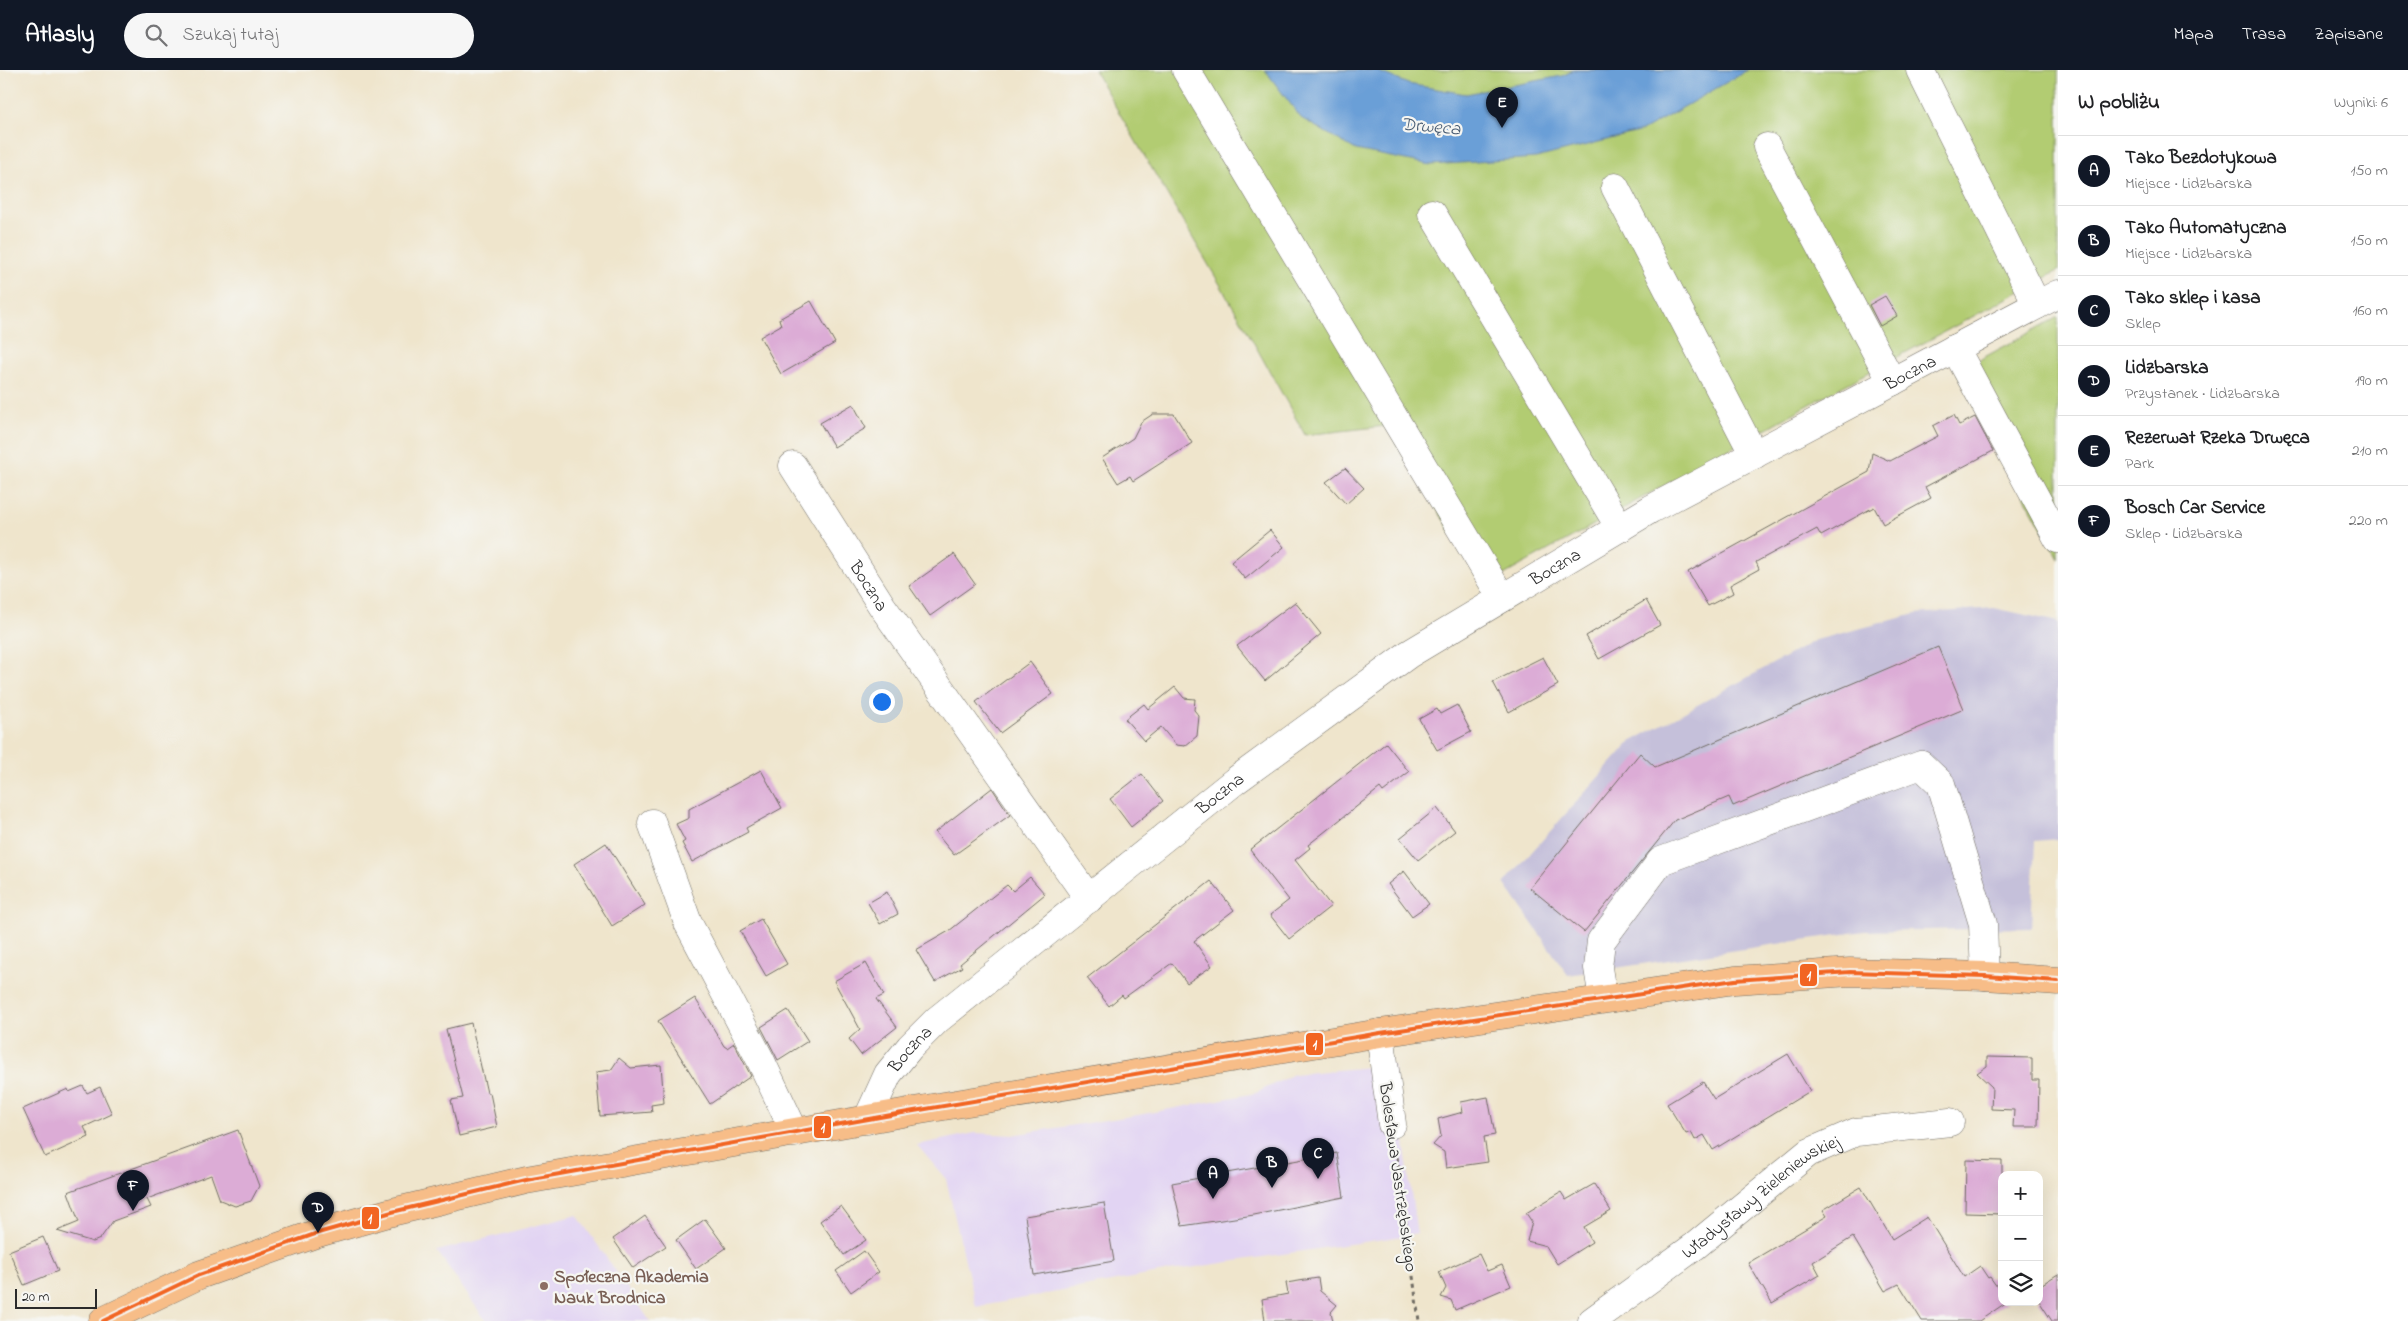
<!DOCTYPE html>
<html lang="pl">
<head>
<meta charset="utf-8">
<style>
  :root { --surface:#fff; --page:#f6f6f6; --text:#202124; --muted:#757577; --line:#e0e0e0; --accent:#111827 }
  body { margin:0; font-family:"Indie Flower",sans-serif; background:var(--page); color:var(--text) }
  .controls { position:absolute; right:15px; bottom:15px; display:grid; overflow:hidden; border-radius:10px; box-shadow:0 5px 20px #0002 }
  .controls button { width:45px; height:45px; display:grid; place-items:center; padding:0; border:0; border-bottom:1px solid var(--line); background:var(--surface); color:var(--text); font:25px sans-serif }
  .scale { position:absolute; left:15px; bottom:12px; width:82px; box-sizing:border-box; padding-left:5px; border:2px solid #2b2b2b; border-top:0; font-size:14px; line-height:18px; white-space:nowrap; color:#2b2b2b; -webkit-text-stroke:4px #f6f6f2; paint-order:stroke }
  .you { position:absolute; left:881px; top:631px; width:18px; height:18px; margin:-12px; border:4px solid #fff; border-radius:50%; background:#1a73e8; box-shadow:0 0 0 8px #1a73e833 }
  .badge { display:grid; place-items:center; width:32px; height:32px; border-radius:50%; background:var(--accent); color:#fff; font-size:16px; font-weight:700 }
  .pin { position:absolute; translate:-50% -41px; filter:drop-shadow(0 1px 2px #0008) }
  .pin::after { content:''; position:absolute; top:26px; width:18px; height:15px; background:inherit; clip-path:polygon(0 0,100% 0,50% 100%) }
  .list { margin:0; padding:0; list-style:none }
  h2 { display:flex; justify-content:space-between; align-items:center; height:65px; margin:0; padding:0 20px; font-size:21px }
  h2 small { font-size:16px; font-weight:400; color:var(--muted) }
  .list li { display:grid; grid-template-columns:32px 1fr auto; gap:15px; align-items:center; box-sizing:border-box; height:70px; padding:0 20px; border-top:1px solid var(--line) }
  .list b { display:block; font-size:19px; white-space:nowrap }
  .list p { margin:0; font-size:16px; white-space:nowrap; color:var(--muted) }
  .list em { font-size:16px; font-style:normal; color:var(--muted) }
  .icon { flex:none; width:28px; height:28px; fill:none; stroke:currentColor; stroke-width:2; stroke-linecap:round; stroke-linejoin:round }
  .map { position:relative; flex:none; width:2058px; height:1251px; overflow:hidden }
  header { display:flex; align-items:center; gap:30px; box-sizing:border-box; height:70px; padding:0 25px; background:var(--accent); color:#fff }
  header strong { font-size:24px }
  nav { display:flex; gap:28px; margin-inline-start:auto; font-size:18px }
  .search { width:350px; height:45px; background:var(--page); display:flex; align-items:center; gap:12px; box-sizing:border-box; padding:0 18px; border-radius:28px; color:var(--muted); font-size:19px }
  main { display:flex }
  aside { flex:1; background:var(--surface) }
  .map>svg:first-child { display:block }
  .built { fill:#e2d4f3 }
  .industrial { fill:#c5c0da }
  .green { fill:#b2cc72; stroke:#6e7c4e }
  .water { fill:#6b9fd7; stroke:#4b6581 }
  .building { fill:#dcacd6 }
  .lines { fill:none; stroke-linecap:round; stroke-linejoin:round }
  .minor-casing { stroke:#706c63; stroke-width:29 }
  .major-casing { stroke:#706c63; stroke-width:29 }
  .path { stroke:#706c63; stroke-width:3; stroke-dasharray:4 4; stroke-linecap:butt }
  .minor { stroke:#fff; stroke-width:28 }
  .major { stroke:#f7bd88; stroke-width:28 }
  .bus-1-casing { stroke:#f6f6f2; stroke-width:8 }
  .bus-1 { stroke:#f26522; stroke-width:4 }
  .education-dot { fill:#8d6e63; stroke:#f6f6f2; stroke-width:2 }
  .labels { text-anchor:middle; stroke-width:4.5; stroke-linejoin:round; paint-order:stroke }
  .street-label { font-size:18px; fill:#2b2b2b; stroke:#f6f6f2 }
  .education-label { font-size:18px; font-weight:bold; fill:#785e54; stroke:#f6f6f2; text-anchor:start }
  .water-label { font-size:19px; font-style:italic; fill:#455970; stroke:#f6f6f2 }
  .line-badge { stroke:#f6f6f2; stroke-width:2 }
  .badge-label { font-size:14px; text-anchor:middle; font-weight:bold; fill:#fff }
</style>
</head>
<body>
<header>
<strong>Atlasly</strong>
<div class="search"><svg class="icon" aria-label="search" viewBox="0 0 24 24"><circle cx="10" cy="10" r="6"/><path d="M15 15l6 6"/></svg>Szukaj tutaj</div>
<nav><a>Mapa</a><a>Trasa</a><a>Zapisane</a></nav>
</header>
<main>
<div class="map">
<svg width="2058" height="1251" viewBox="0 0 2058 1251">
  <rect width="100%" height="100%" fill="#f6f6f2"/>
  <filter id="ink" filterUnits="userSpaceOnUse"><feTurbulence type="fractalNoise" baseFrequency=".02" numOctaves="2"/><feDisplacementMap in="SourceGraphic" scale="10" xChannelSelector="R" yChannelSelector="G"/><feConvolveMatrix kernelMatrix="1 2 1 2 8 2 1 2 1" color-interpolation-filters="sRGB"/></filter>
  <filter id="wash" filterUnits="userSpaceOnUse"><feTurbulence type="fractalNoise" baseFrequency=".0096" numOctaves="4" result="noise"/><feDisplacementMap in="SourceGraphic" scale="20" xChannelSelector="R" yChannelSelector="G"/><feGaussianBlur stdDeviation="1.12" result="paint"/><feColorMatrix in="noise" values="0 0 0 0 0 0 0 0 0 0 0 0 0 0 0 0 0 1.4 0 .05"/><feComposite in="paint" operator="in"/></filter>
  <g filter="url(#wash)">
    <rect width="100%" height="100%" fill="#efe5cc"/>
    <g class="built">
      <path d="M1393,995L1417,1164L1169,1201L976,1237L946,1109L917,1075L975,1063L1012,1065L1138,1045L1256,1023L1294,1004Z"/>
      <path d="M577,1145L650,1251H486L437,1181Z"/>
    </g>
    <path class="industrial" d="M1994,538L2058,552V769L2035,771L2031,858L1864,861L1568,905L1504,813L1630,672L1816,570L1915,544Z"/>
    <g class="green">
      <path d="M1094,0H2058V201L1832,322L1484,516L1386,356L1305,365L1245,257Z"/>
      <path d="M2058,247V488L1957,302Z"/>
    </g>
    <path class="water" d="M1265,0H1375L1408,14L1466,24L1562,6L1574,0H1748L1642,61L1536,88L1431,95L1356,80L1301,48Z"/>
    <g id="blocks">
      <g class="building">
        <path d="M1885,226L1897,246L1880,256L1869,235Z"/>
        <path d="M811,231L835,273L781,304L760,267L781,255L779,249Z"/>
        <path d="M853,334L866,358L834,377L820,353Z"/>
        <path d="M1153,344H1174L1192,373L1133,411L1130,406L1118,413L1102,388L1133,368L1141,352Z"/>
        <path d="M1954,345L1959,355L1975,347L1993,381L1925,417L1931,428L1883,454L1874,437L1821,466L1817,459L1756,492L1759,499L1730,515L1733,523L1708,536L1688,502L1869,402L1872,383L1890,391L1938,366L1933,356Z"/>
        <path d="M1345,398L1364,418L1346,434L1326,412Z"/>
        <path d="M1270,460L1284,477L1245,509L1231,492Z"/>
        <path d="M954,484L975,514L930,546L909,516Z"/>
        <path d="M1646,530L1660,555L1599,589L1586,566Z"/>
        <path d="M1295,532L1321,564L1265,611L1237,576Z"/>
        <path d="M1938,577L1964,639L1733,736L1729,727L1675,750L1584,862L1530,818L1640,683L1655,697Z"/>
        <path d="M1543,587L1558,615L1509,642L1493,612Z"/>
        <path d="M1030,592L1053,624L1000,663L976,632Z"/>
        <path d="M1175,617L1184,628L1195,629L1194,640L1199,646L1197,666L1185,676L1176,675L1161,657L1144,671L1125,649L1144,634L1148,639Z"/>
        <path d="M1457,635L1471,662L1437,680L1419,649L1437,639L1440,644Z"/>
        <path d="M1386,673L1409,702L1383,722L1380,718L1308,775L1310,778L1295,790L1331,836L1289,869L1270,845L1289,830L1250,780Z"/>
        <path d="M761,700L782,738L746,758L748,762L692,792L682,773L685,771L676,754L689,748V739Z"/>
        <path d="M1142,704L1163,731L1131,757L1110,729Z"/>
        <path d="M992,718L1010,745L954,785L935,762Z"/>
        <path d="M1437,738L1455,761L1418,790L1400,768Z"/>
        <path d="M606,773L645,835L612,856L574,794Z"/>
        <path d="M1404,801L1429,834L1412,846L1388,814Z"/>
        <path d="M1030,807L1045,824L960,894L962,897L935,912L916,880L949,861L1007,815L1013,821Z"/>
        <path d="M1211,811L1234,840L1194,871L1212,896L1187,913L1172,893L1124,928L1122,925L1109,936L1087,908Z"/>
        <path d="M887,822L898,844L880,854L868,833Z"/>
        <path d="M761,849L787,894L766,906L740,861Z"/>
        <path d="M866,893L884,925L876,929L897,957L861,985L849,969L860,959L834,911Z"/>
        <path d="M695,928L724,976L727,978L734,973L751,1006L710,1034L658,951Z"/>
        <path d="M788,940L808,971L778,990L761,957Z"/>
        <path d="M471,953L487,1023H490L497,1057L459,1066L451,1030L463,1028L446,959Z"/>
        <path d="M1788,984L1810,1021L1713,1080L1704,1065L1695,1070L1691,1062L1686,1064L1667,1034L1703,1012L1714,1029Z"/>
        <path d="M1987,987L2032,988V1010H2039L2038,1057H2013L2014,1040L1991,1039L1992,1017L1977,1003L1987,996Z"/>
        <path d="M619,988L631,998L661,995L664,1033L651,1035L652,1042L600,1046L596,1002L611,1000Z"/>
        <path d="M83,1016L87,1023L100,1017L112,1044L84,1057L89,1067L45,1087L23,1039L68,1019L69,1022Z"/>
        <path d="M1488,1027L1495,1065L1484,1067L1488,1092L1446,1098L1444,1082L1433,1075L1441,1066L1438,1049L1463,1042L1461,1032Z"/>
        <path d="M238,1060L259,1116L251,1131L235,1136L220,1130L211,1105L147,1129L151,1137L113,1151L100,1169L93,1172L57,1161L79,1152L68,1122Z"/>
        <path d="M1337,1083L1344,1127L1254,1145L1182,1156L1172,1113Z"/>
        <path d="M1966,1090L2002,1091V1144L1965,1143Z"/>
        <path d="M1594,1114L1611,1141L1584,1157L1592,1172L1557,1194L1546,1176L1527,1171L1532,1152L1526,1143L1561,1122L1566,1130Z"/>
        <path d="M1861,1117L1892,1169L1927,1147L1964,1207L1980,1196L1988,1208L1990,1207L2002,1224V1232H2007L1979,1251H1922L1899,1214L1885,1221L1853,1167L1813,1192L1820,1205L1772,1233L1748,1193L1827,1146L1823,1140Z"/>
        <path d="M1104,1133L1114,1191L1034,1205L1025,1146Z"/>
        <path d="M841,1136L866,1170L844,1185L820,1151Z"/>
        <path d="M645,1146L666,1176L633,1198L613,1169Z"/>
        <path d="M705,1149L726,1178L696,1199L676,1170Z"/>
        <path d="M43,1167L58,1201L24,1215L9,1181Z"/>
        <path d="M864,1181L879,1202L851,1222L836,1201Z"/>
        <path d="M1479,1184L1487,1201L1502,1195L1511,1216L1455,1240L1451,1230L1441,1227L1446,1218L1439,1202Z"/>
        <path d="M2058,1204V1251H2052L2039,1231V1216Z"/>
        <path d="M1318,1208L1320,1221L1337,1235L1331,1242L1333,1251H1265L1262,1229L1288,1224L1286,1213Z"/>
      </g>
    </g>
  </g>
  <g filter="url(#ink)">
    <use href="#blocks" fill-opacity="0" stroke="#706c63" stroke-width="1"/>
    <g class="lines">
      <defs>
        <g id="minor">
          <path d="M1186,0L1502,528"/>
          <path d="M1920,0L2037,235"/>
          <path d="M1767,77L1892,312"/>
          <path d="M1615,117L1754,385"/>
          <path d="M1432,143L1620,458"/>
          <path d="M1955,278L2058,469"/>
          <path id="s1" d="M793,396L882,536L1089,829"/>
          <path d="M652,753L688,853L760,989L795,1063"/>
          <path d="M1603,929L1598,898L1601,871L1661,791L1921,695L1941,714L1983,854L1985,906"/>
          <path d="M1380,963L1392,1054"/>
          <path id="s2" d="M867,1050L888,1004L910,977L937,950L1235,711L1409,584L1651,439L2058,224"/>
          <path id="s3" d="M1592,1251L1695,1176L1808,1083L1856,1062L1950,1052"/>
        </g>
        <path id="major" d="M103,1251L199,1205L318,1163L392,1142L526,1110L908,1042L1380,963L1735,910L1850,902L1985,906L2058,911"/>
      </defs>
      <use href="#minor" class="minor-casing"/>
      <use href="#major" class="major-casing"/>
      <path class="path" d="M1396,1079L1419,1251"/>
      <use href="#minor" class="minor"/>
      <use href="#major" class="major"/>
      <defs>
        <path id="bus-1" d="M103,1251L199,1205L318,1163L392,1142L526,1110L908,1042L1380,963L1735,910L1850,902L1985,906L2058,911"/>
      </defs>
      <use href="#bus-1" class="bus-1-casing"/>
      <use href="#bus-1" class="bus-1"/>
    </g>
  </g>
  <circle class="education-dot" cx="544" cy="1216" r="5"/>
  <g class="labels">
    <g class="street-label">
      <text dy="6" stroke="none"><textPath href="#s2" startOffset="1296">Boczna</textPath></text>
      <text dy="6" stroke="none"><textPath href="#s2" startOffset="891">Boczna</textPath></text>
      <text dy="6" stroke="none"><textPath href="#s1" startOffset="142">Boczna</textPath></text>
      <text dy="6" stroke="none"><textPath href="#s2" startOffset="486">Boczna</textPath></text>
      <text dy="6" stroke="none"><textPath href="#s2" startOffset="84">Boczna</textPath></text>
      <text transform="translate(1399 1107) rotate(82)" y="6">Bolesława Jastrzębskiego</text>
      <text dy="6" stroke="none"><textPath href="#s3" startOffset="210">Władysławy Zieleniewskiej</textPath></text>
    </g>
    <g class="education-label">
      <text x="554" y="1212">Społeczna Akademia<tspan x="554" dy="21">Nauk Brodnica</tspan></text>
    </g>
    <g class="water-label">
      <text transform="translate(1431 55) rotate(5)" y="7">Drwęca</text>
    </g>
  </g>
  <g class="line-badge">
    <rect x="1799" y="893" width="19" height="24" rx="5" fill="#f26522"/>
    <rect x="1305" y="962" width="19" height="24" rx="5" fill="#f26522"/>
    <rect x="813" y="1045" width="19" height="24" rx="5" fill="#f26522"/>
    <rect x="361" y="1136" width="19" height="24" rx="5" fill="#f26522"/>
  </g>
  <g class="badge-label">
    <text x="1809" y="910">1</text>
    <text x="1315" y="979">1</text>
    <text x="823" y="1062">1</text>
    <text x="370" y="1153">1</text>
  </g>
</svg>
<div class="controls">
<button>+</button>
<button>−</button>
<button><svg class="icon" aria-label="layers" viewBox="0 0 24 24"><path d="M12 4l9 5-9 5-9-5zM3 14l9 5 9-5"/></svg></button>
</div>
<div class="scale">20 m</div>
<div class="you"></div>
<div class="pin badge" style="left:1213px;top:1129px">A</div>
<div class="pin badge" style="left:1272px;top:1118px">B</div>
<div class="pin badge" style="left:1318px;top:1109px">C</div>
<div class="pin badge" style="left:318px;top:1163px">D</div>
<div class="pin badge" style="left:1502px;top:58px">E</div>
<div class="pin badge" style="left:133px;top:1141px">F</div>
</div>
<aside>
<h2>W pobliżu<small>Wyniki: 6</small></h2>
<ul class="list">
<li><span class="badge">A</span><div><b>Tako Bezdotykowa</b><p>Miejsce · Lidzbarska</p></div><em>150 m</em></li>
<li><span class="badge">B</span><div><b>Tako Automatyczna</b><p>Miejsce · Lidzbarska</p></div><em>150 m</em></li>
<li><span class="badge">C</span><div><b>Tako sklep i kasa</b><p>Sklep</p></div><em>160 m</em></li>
<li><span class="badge">D</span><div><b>Lidzbarska</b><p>Przystanek · Lidzbarska</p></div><em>190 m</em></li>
<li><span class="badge">E</span><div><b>Rezerwat Rzeka Drwęca</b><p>Park</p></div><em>210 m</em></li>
<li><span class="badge">F</span><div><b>Bosch Car Service</b><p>Sklep · Lidzbarska</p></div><em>220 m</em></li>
</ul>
</aside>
</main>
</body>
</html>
